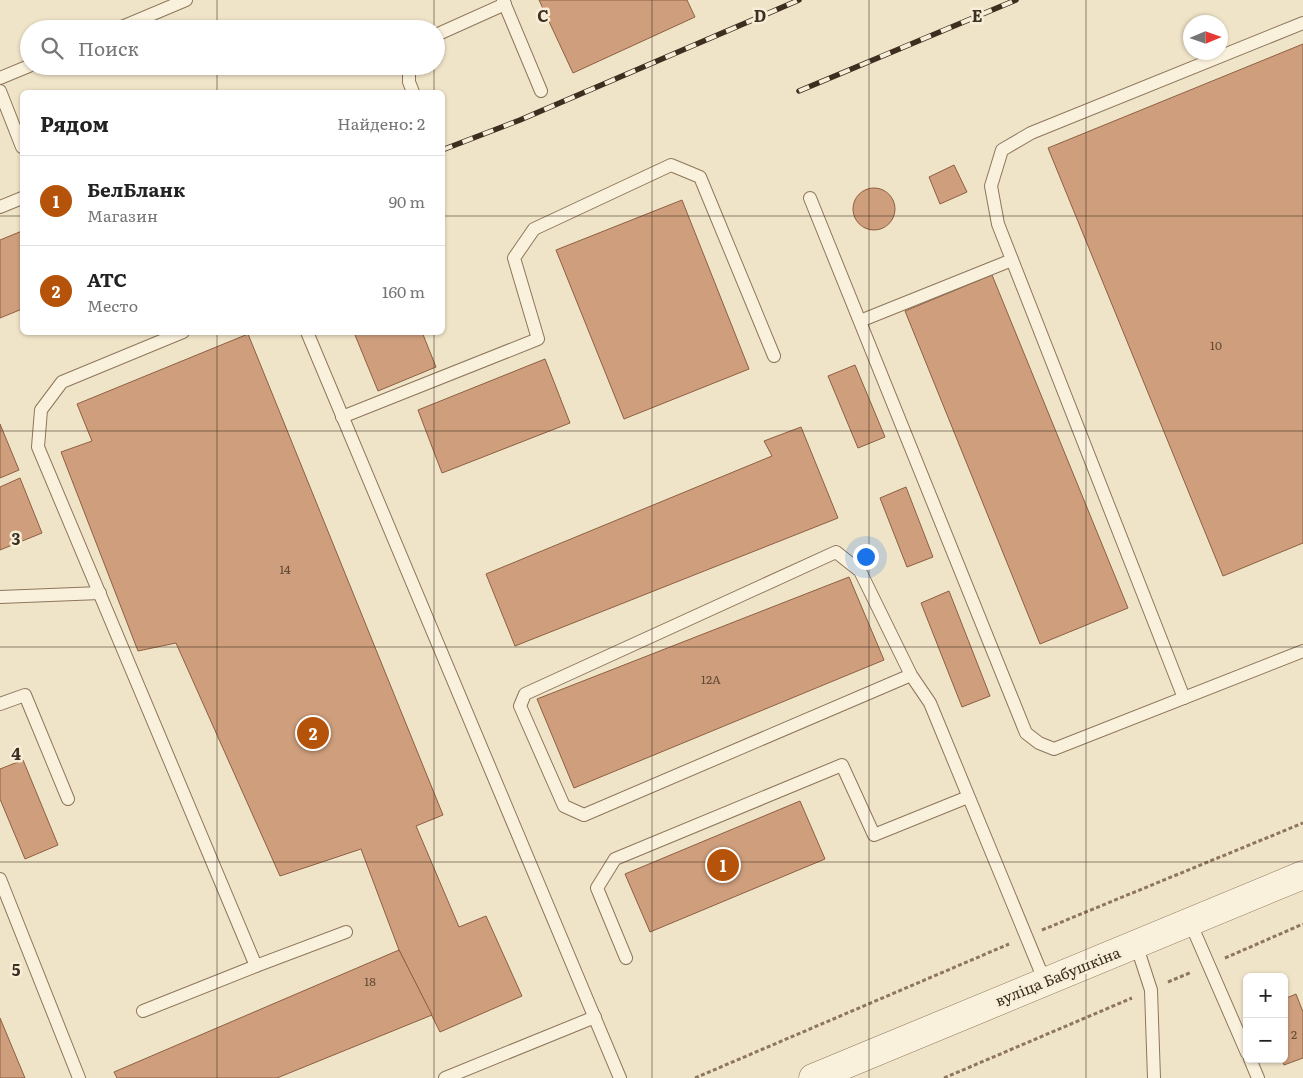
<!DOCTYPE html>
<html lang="ru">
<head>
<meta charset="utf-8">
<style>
  :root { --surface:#fff; --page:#f6f6f6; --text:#222; --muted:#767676; --line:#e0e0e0; --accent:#b45309 }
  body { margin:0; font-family:Literata,serif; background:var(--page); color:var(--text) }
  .controls { position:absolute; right:15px; bottom:15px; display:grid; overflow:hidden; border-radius:8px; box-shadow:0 1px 4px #0004 }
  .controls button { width:45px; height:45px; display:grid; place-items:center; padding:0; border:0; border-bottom:1px solid var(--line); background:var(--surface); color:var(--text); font:25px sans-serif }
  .compass { position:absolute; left:1183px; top:15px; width:45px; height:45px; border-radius:50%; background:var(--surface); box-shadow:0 1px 4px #0004; rotate:88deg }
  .you { position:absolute; left:865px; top:556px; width:18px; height:18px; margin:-12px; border:4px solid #fff; border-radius:50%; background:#1a73e8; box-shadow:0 0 0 8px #1a73e833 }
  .badge { display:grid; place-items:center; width:32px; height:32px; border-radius:50%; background:var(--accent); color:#fff; font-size:16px; font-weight:700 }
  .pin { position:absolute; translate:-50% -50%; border:2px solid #fff; box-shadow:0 1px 5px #0006 }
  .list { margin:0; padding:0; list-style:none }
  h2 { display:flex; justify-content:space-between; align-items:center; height:65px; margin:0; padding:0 20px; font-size:21px }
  h2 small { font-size:16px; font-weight:400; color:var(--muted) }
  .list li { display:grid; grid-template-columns:32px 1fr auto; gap:15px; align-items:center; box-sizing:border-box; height:90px; padding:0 20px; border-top:1px solid var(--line) }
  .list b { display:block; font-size:19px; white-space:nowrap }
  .list p { margin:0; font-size:16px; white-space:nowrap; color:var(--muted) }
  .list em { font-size:16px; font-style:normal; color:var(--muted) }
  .icon { flex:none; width:28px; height:28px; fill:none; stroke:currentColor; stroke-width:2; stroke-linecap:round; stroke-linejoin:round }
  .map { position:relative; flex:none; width:1303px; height:1078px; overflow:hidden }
  .search { position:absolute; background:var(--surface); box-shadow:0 1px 4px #0004; left:20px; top:20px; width:425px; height:55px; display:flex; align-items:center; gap:12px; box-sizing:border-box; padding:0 18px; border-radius:28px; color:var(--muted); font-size:19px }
  .panel { position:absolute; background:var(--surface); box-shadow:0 1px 4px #0004; left:20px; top:90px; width:425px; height:245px; border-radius:8px }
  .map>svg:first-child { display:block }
  .building { fill:#cf9f7d; stroke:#8d5f41 }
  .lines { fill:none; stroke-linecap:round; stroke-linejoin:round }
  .service-casing { stroke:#8d765c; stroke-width:14 }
  .tertiary-casing { stroke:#8d765c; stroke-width:29 }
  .path { stroke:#8d765c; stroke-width:3; stroke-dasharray:4 2.5; stroke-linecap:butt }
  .service { stroke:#faf1dc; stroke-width:12 }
  .tertiary { stroke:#faf1dc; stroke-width:28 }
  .rail-casing { stroke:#3d2e20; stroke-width:5.5 }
  .rail { stroke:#f7eed8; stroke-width:4; stroke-dasharray:11; stroke-linecap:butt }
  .grid { fill:none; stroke:#3d2e20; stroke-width:1; stroke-opacity:0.55 }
  .labels { text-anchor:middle; stroke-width:5; stroke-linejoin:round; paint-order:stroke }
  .number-label { font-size:12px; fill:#624a37 }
  .street-label { font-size:15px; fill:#3d2e20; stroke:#f7eed8 }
  .grid-label { font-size:16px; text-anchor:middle; font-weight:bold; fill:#3d2e20; stroke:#f7eed8; stroke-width:5; stroke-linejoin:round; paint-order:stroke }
</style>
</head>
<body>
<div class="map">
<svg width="1303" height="1078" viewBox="0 0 1303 1078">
  <rect width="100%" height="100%" fill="#f0e4c8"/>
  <g class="building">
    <path d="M539,0H687L695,17L573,73Z"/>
    <path d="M1303,44V543L1223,576L1048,148Z"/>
    <path d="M954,165L967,192L940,204L929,177Z"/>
    <circle cx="874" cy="209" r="21"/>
    <path d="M682,200L749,369L624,419L556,250Z"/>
    <path d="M22,231V309L0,318V240Z"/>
    <path d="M992,275L1128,608L1040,644L905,311Z"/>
    <path d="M361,332H422L436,367L378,391L355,335Z"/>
    <path d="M248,334L443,815L416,826L459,927L486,916L522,996L440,1032L399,950L361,849L280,876L176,643L138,651L61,452L92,441L77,404Z"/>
    <path d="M545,359L570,423L442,473L418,410Z"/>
    <path d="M855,365L885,437L858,448L828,376Z"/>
    <path d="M0,424L19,470L0,478Z"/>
    <path d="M801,427L838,518L515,646L486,574L772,456L764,441Z"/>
    <path d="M20,478L42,533L0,550V487Z"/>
    <path d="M906,487L933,557L907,567L880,498Z"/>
    <path d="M849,577L884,660L574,788L537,699Z"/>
    <path d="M949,591L990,696L962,707L921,603Z"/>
    <path d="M23,760L58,845L25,859L0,799V769Z"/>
    <path d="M800,801L825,859L650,932L625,874Z"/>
    <path d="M399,950L432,1015L277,1078H117L114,1072Z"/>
    <path d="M1296,994L1303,1012V1058L1284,1065L1281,1059H1284V999Z"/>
    <path d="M0,1018L25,1078H0Z"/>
  </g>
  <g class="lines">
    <defs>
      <g id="service">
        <path d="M503,0L541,91"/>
        <path d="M117,29L186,0"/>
        <path d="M436,35L505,4"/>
        <path d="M409,66V82L413,92"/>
        <path d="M0,78L29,66"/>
        <path d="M0,91L22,147"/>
        <path d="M810,198L1026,733L1039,743L1054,749L1303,651"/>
        <path d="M0,207L22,198"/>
        <path d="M860,321L1012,260"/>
        <path d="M307,332L620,1078"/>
        <path d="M342,417L538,339L514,258L534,229L671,165L700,177L774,356"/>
        <path d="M0,597L100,593"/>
        <path d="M911,675L584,815L564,806L520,706L525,694L836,552L860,571L911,675L930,703L1045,982"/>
        <path d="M1184,698L998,224L991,186L1002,150L1031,133L1303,23"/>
        <path d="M0,704L25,695L68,799"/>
        <path d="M0,879L79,1078"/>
        <path d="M1190,922L1247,1053"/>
        <path d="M1136,944L1151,990L1154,1078"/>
        <path d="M626,958L597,888L615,859L842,765L874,835L968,797"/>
        <path d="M256,966L346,932"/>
        <path d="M143,1011L256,966L38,447L41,410L62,382L183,332"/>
        <path d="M1250,1059L1258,1078"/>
        <path d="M445,1078L595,1017"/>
      </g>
      <path id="tertiary" d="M813,1078L1303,875"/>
    </defs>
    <use href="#service" class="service-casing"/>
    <use href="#tertiary" class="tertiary-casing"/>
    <g class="path">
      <path d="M1042,930L1303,823"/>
      <path d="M1225,958L1303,924"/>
      <path d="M1168,982L1192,972"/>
      <path d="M695,1078L1009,944"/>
      <path d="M944,1078L1132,998"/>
    </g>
    <use href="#service" class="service"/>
    <use href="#tertiary" class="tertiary"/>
    <defs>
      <g id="rail">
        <path d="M799,91L1016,0"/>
        <path d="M442,150L520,120L799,0"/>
      </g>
    </defs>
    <use href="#rail" class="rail-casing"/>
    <use href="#rail" class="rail"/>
  </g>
  <path class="grid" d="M217,0V29M434,0V29M652,0V1078M869,0V1078M1086,0V1078M217,66V92M434,66V92M0,216H22M442,216H1303M217,332V1078M434,332V1078M0,431H1303M0,647H1303M0,862H1303"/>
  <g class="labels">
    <g class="number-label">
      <text x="1216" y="350">10</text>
      <text x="285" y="574">14</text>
      <text x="711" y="684">12А</text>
      <text x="370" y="986">18</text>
      <text x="1294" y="1039">2</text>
    </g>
    <g class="street-label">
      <text transform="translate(1058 977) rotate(-22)" y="5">вуліца Бабушкіна</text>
    </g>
  </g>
  <g class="grid-label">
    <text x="543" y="22">C</text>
    <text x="760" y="22">D</text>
    <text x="977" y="22">E</text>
    <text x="16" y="545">3</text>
    <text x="16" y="760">4</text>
    <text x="16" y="976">5</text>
  </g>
</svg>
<div class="controls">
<button>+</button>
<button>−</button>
</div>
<svg class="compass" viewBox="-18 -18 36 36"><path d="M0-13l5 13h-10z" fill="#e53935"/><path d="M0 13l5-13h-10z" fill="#767676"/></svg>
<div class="you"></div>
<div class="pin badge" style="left:723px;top:865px">1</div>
<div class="pin badge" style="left:313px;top:733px">2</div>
<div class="search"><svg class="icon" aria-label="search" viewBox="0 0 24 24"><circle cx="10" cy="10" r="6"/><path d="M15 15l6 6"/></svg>Поиск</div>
<section class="panel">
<h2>Рядом<small>Найдено: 2</small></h2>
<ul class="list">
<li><span class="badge">1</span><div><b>БелБланк</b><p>Магазин</p></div><em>90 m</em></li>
<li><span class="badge">2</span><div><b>АТС</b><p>Место</p></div><em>160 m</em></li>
</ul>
</section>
</div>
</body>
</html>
